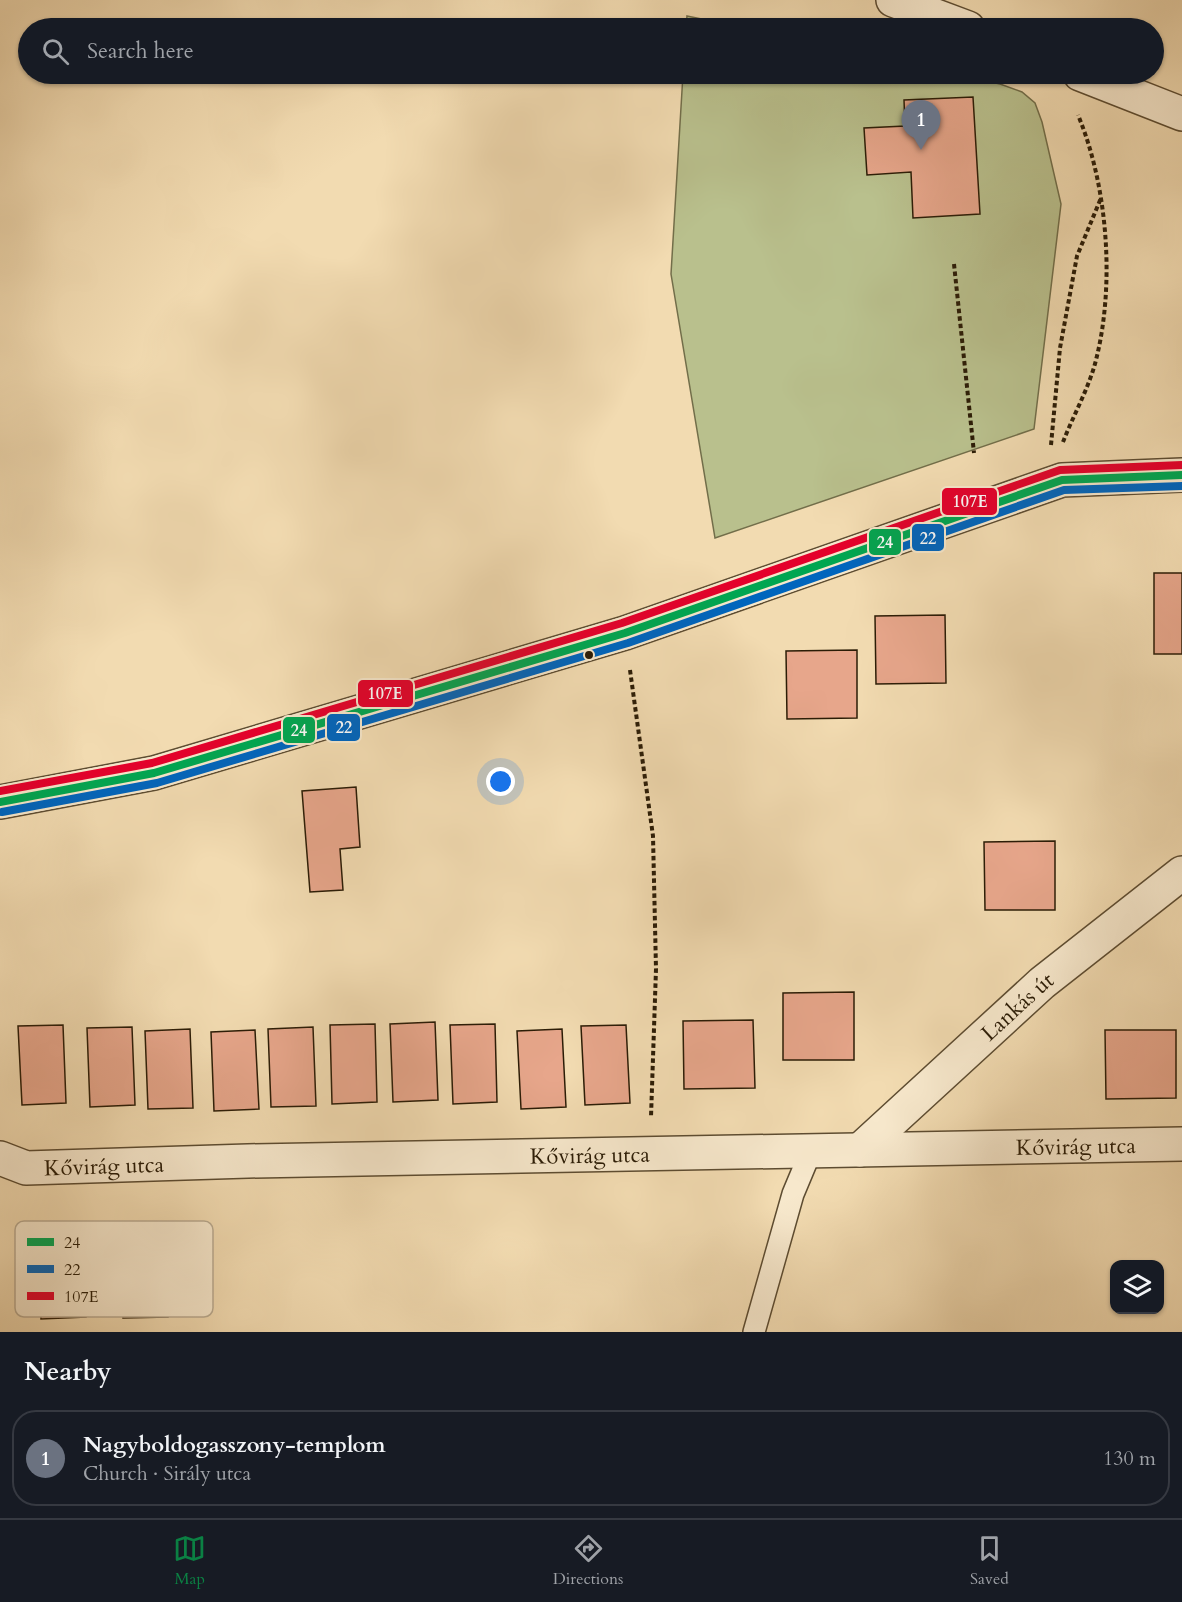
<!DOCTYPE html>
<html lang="en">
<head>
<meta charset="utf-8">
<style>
  :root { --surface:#171b24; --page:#242831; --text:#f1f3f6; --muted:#9ea1a6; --line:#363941; --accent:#0b8043 }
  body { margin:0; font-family:Cardo,serif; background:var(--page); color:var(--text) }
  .controls { position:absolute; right:18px; bottom:18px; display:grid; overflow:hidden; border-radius:12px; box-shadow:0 2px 4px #0004 }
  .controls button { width:54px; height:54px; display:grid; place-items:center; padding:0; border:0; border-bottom:2px solid var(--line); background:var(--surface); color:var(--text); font:30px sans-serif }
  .you { position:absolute; left:501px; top:782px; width:21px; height:21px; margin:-15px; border:4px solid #fff; border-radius:50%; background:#1a73e8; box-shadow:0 0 0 9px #1a73e833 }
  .badge { display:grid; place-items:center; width:39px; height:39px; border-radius:50%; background:var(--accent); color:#fff; font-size:20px; font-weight:700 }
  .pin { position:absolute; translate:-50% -50px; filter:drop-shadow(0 2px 3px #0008) }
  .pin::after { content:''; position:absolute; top:32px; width:21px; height:18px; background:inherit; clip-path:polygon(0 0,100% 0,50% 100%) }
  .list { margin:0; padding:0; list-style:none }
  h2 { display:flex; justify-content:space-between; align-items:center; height:78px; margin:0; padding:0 24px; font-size:26px }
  h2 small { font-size:20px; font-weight:400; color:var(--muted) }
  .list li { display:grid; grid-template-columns:39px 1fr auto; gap:18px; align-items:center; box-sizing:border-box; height:96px; margin:0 12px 12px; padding:0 12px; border:2px solid var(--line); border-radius:24px }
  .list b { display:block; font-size:22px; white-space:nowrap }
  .list p { margin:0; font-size:20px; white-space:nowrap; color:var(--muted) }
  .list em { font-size:20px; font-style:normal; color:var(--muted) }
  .icon { flex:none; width:33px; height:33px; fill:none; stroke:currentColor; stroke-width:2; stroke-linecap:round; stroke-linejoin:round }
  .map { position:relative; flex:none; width:1182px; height:1332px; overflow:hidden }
  .search { position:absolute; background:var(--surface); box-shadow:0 2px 4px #0004; left:18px; right:18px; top:18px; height:66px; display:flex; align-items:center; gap:15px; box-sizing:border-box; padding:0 21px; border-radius:33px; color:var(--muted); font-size:22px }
  .sheet { height:186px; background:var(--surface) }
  nav { display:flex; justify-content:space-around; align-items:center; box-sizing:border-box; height:84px; border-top:2px solid var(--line); background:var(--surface); font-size:16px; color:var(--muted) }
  nav a { display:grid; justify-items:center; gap:3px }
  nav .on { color:var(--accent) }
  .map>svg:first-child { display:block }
  .green { fill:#b9c08d; stroke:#726e4a; stroke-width:1.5 }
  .building { fill:#e7a68b; stroke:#2b1c06; stroke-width:1.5 }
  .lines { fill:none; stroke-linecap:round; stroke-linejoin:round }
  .service-casing { stroke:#5d4c31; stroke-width:24 }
  .minor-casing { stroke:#5d4c31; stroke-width:36 }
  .path { stroke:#2b1c06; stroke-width:4; stroke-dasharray:4.5 3; stroke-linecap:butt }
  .service { stroke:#f7e8cc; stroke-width:21 }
  .minor { stroke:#f7e8cc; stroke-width:33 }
  .bus-1-casing { stroke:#f7e8cc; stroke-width:12 }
  .bus-2-casing { stroke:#f7e8cc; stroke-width:12 }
  .bus-3-casing { stroke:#f7e8cc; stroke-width:12 }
  .bus-1 { stroke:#00a651; stroke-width:8 }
  .bus-2 { stroke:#0065bd; stroke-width:8 }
  .bus-3 { stroke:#e4002b; stroke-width:8 }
  .bus-dot { fill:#2b1c06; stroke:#f7e8cc; stroke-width:2 }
  .labels { text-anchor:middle; stroke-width:5; stroke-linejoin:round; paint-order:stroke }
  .street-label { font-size:22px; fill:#2b1c06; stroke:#f7e8cc }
  .key { fill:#f7e8cc; stroke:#baab91; stroke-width:1.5 }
  .key-label { font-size:16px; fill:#2b1c06 }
  .line-badge { stroke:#f7e8cc; stroke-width:2 }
  .badge-label { font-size:16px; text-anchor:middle; font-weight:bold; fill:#fff }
</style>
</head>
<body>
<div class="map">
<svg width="1182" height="1332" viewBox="0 0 1182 1332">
  <rect width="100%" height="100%" fill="#f2dbb1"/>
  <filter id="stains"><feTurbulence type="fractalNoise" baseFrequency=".00333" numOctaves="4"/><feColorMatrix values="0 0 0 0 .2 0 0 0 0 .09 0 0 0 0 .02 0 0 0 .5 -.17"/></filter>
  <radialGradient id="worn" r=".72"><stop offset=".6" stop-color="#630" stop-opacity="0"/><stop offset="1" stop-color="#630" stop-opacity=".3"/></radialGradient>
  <g class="green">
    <path d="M687,16L745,28H686Z"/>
    <path d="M683,74H953L1000,84L1022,92L1035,103L1042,122L1061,204L1034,429L715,538L671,274Z"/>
  </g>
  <g class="building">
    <path d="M973,97L980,214L913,218L911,172L867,175L864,128L905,126L904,100Z"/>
    <rect x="1154" y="573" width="28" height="81"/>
    <path d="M945,615L946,683L876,684L875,616Z"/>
    <path d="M857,650V718L787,719L786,651Z"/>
    <path d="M356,787L360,847L340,849L343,890L310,892L302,791Z"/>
    <path d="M1055,841V910H985L984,842Z"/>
    <path d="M854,992V1060H783V993Z"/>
    <path d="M753,1020L755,1088L684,1089L683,1021Z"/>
    <path d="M435,1022L438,1100L393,1102L390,1024Z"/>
    <path d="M375,1024L377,1102L332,1104L330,1025Z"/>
    <path d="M495,1024L497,1102L453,1104L450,1025Z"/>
    <path d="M63,1025L66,1103L22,1105L18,1026Z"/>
    <path d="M626,1025L630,1103L585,1105L581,1026Z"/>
    <path d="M132,1027L135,1105L90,1107L87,1028Z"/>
    <path d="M313,1027L316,1106L271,1107L268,1029Z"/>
    <path d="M190,1029L193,1108L148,1109L145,1031Z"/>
    <path d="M562,1029L566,1107L521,1109L517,1031Z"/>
    <path d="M255,1030L259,1109L214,1111L211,1032Z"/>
    <path d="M1105,1030H1176V1098L1106,1099Z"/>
    <path d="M165,1238L168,1317L123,1318L120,1240Z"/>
    <path d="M83,1239L86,1317L41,1319L38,1241Z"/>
  </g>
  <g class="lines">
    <defs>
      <path id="service" d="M754,1332L793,1194L811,1151"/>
      <g id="minor">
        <path d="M893,0L968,28"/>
        <path d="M1080,74L1182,114"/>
        <path d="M0,802L154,773L625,633L1062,480L1182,475"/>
        <path id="s1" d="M860,1150L1042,983L1182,873"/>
        <path id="s2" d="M0,1158L26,1168L248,1161L1182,1144"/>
      </g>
    </defs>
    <use href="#service" class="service-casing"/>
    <use href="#minor" class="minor-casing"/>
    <g class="path">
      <path d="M954,264L974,453"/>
      <path d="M1063,442C1073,416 1089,388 1096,360C1115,285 1108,187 1078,115"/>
      <path d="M1051,445L1060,348L1077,256L1101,198"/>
      <path d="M630,670L653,836L656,969L651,1117"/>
    </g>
    <use href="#service" class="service"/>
    <use href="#minor" class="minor"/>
    <defs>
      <path id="bus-1" d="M0,802L154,773L625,633L1062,480L1182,475"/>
      <path id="bus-2" d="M2,812L157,783L628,643L1064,490L1182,486"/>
      <path id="bus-3" d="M0,791L152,763L622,623L1060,470L1182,465"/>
    </defs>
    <use href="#bus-1" class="bus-1-casing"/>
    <use href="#bus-2" class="bus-2-casing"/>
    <use href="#bus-3" class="bus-3-casing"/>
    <use href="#bus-1" class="bus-1"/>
    <use href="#bus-2" class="bus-2"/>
    <use href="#bus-3" class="bus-3"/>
  </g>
  <circle class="bus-dot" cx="589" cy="655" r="5"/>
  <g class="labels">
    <g class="street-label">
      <text dy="8" stroke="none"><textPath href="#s1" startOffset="213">Lankás út</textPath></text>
      <text dy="8" stroke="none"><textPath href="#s2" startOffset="1078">Kővirág utca</textPath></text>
      <text dy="8" stroke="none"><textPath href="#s2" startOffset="592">Kővirág utca</textPath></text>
      <text dy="8" stroke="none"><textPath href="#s2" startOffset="106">Kővirág utca</textPath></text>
    </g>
  </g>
  <rect x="15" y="1221" width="198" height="96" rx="9" class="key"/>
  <rect x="27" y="1238" width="27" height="8" fill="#00a651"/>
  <rect x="27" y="1265" width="27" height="8" fill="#0065bd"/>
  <rect x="27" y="1292" width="27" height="8" fill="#e4002b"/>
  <g class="key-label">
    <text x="64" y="1248">24</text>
    <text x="64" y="1275">22</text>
    <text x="64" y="1302">107E</text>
  </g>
  <g class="line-badge">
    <rect x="941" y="487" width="57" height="29" rx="6" fill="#e4002b"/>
    <rect x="911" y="523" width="34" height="29" rx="6" fill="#0065bd"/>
    <rect x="868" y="528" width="34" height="28" rx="6" fill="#00a651"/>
    <rect x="357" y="679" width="57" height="29" rx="6" fill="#e4002b"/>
    <rect x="326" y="713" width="35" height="29" rx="6" fill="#0065bd"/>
    <rect x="282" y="716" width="34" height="28" rx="6" fill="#00a651"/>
  </g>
  <g class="badge-label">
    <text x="970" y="507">107E</text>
    <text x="928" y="544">22</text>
    <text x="885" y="548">24</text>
    <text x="385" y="699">107E</text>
    <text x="344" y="733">22</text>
    <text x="299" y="736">24</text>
  </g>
  <rect width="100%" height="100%" filter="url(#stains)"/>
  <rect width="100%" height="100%" fill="url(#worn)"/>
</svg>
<div class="controls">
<button><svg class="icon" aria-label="layers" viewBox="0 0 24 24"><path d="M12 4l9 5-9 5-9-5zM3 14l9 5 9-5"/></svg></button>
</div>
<div class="you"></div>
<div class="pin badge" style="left:921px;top:150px;background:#6b7280">1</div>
<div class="search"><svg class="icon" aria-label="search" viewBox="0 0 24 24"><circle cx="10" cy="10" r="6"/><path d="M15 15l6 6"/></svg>Search here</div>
</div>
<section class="sheet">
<h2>Nearby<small></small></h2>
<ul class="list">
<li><span class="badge" style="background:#6b7280">1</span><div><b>Nagyboldogasszony-templom</b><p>Church · Sirály utca</p></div><em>130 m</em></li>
</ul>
</section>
<nav>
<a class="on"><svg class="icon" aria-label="map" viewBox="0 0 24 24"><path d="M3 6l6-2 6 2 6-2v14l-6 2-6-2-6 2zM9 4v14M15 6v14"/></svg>Map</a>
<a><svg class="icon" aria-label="directions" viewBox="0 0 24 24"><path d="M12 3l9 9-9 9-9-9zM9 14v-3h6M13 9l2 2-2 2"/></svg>Directions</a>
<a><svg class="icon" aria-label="saved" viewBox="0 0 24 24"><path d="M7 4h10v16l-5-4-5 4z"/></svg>Saved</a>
</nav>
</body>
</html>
